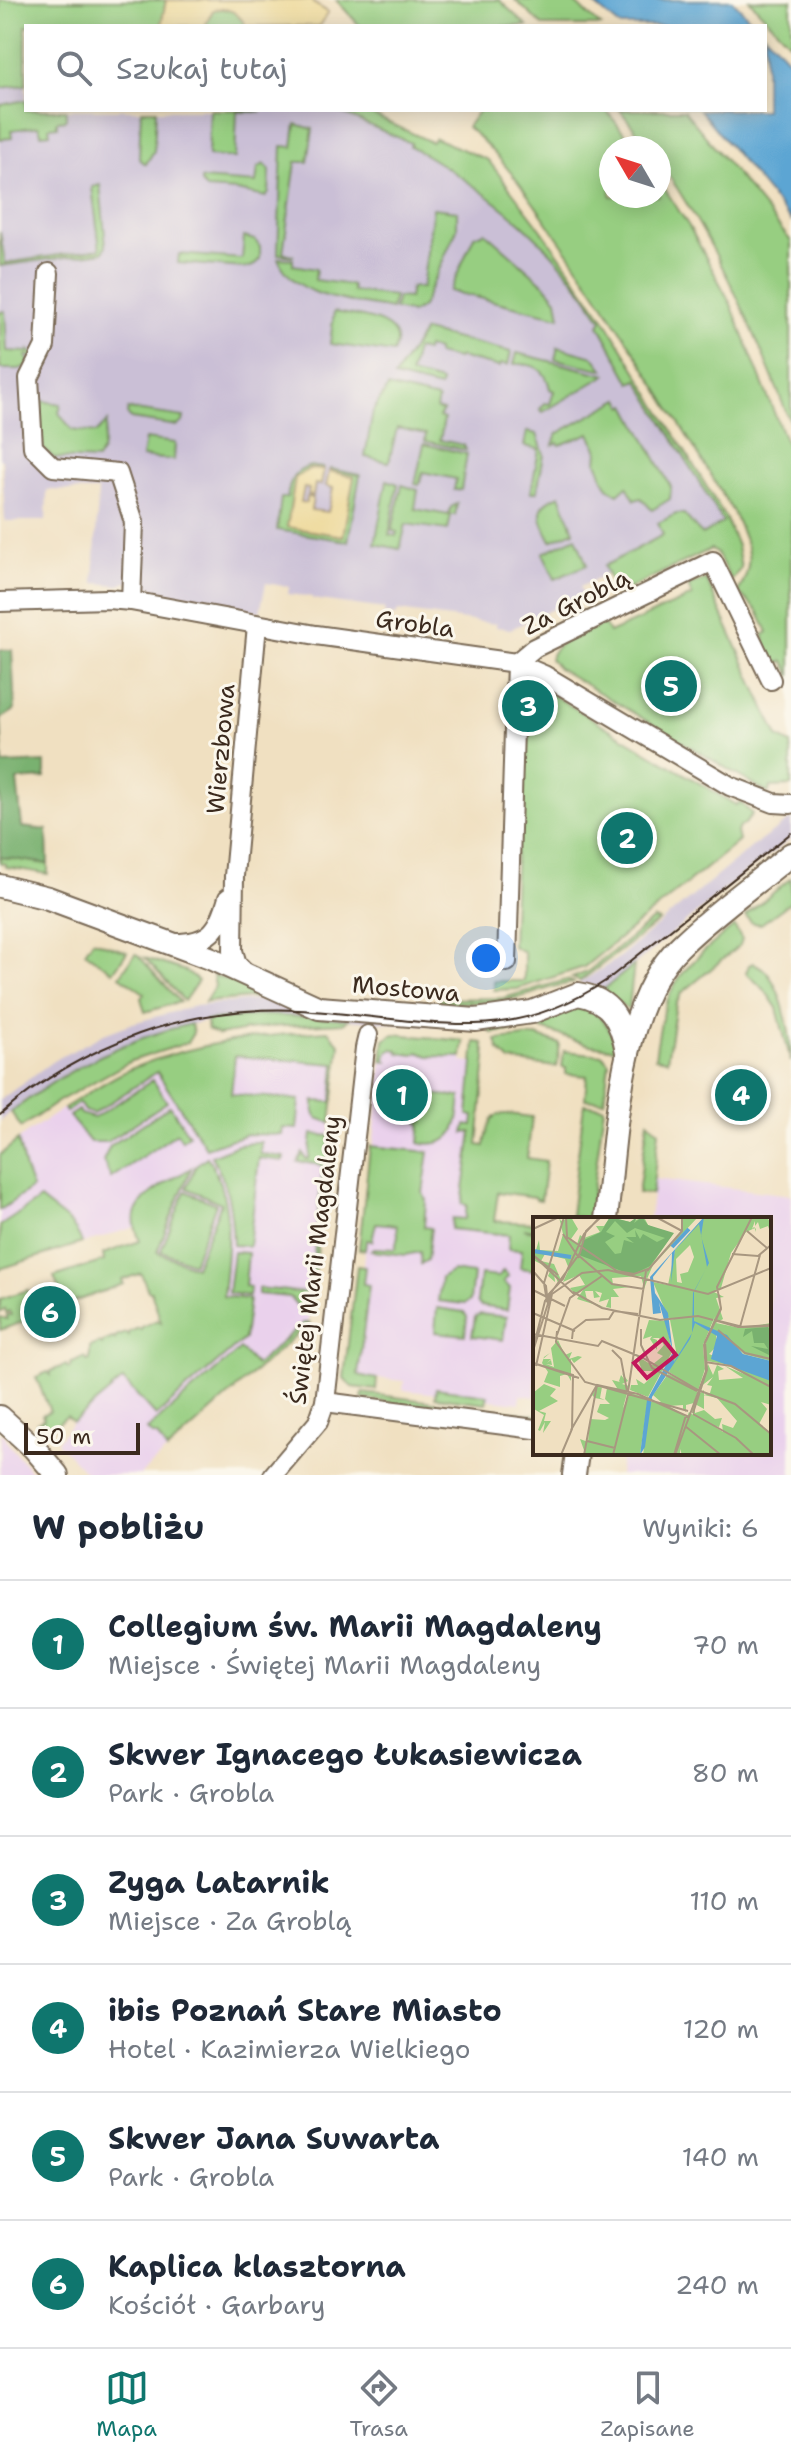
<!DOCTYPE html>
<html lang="pl">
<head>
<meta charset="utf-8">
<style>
  :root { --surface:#fff; --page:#f6f6f7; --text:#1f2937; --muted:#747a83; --line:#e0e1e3; --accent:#0f766e }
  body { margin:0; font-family:"Shantell Sans",sans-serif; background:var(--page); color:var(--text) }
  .compass { position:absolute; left:599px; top:136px; width:72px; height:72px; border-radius:50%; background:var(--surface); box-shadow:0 4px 20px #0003; rotate:309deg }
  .scale { position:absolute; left:24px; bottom:20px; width:116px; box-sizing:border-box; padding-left:8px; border:4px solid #3b2a1e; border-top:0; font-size:22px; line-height:28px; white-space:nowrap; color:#3b2a1e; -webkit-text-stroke:6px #fbf7ec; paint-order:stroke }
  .you { position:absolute; left:486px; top:958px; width:28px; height:28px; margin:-20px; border:6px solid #fff; border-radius:50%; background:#1a73e8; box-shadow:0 0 0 12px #1a73e833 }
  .badge { display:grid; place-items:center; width:52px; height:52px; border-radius:50%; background:var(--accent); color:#fff; font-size:26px; font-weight:700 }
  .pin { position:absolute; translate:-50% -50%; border:4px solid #fff; box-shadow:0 2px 8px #0006 }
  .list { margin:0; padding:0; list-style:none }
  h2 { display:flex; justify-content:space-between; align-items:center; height:104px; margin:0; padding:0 32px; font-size:34px }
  h2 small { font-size:26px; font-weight:400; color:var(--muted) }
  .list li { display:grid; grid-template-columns:52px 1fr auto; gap:24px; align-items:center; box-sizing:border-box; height:128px; padding:0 32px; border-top:2px solid var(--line) }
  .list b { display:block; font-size:30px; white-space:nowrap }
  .list p { margin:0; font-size:26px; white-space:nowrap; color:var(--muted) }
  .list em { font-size:26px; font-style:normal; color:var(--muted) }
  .icon { flex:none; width:44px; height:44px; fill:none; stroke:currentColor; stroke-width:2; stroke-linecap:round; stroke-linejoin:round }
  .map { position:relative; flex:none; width:791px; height:1475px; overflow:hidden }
  .search { position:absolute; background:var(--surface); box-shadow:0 4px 20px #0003; left:24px; right:24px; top:24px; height:88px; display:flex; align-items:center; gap:20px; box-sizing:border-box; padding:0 28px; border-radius:0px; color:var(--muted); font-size:30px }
  .sheet { height:872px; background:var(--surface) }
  nav { display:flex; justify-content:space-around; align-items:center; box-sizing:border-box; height:112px; border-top:2px solid var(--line); background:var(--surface); font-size:22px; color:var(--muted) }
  nav a { display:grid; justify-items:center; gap:4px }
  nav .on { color:var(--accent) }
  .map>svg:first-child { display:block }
  .built { fill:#ead1ec }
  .industrial { fill:#cabfd6 }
  .green { fill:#97ce81; stroke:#697c50; stroke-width:2 }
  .forest { fill:#79b16f; stroke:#5a6e46; stroke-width:2 }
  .sand { fill:#eeda9e; stroke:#94825e; stroke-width:2 }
  .water { fill:#5ca5d3; stroke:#4c6878; stroke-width:2 }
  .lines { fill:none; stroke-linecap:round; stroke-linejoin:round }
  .minor-casing { stroke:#7a6a57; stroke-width:22 }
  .tertiary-casing { stroke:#7a6a57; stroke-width:26 }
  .minor { stroke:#fff; stroke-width:18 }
  .tertiary { stroke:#fff; stroke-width:22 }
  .tram { stroke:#3b2a1e; stroke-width:2 }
  .labels { text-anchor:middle; stroke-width:6; stroke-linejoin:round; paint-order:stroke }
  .street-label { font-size:24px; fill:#3b2a1e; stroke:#fbf7ec }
  .inset-river { fill:none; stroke:#5ca5d3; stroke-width:4 }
  .inset-road { fill:none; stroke:#a89780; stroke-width:2 }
  .view { fill:#c2185b; fill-opacity:0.15; stroke:#c2185b; stroke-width:4 }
  .inset-edge { fill:none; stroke:#3b2a1e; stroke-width:4 }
</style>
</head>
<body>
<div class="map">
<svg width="791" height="1475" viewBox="0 0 791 1475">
  <rect width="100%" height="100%" fill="#fbf7ec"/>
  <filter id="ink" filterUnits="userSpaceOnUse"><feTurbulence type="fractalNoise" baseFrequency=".0125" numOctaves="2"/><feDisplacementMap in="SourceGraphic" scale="16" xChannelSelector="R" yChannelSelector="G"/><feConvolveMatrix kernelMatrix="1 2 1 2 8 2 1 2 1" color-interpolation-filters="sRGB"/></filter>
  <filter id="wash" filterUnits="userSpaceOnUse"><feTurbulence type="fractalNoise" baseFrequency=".006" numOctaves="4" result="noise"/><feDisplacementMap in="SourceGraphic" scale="32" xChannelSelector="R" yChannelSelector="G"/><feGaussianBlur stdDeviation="1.8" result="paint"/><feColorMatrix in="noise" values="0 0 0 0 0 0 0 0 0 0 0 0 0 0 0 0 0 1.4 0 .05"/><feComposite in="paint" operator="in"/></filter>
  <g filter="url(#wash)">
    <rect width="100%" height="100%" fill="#f0e0c1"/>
    <g class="built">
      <path d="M394,1034L464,1041L462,1062L482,1064L471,1142L465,1219L535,1228V1397L521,1395L520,1403L403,1390L404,1381L358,1376L369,1286L361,1284L369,1209L367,1208L384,1040Z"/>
      <path d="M340,1044L308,1323L140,1475H88L57,1442L73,1422L178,1334L135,1227L0,1269V1155L25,1134L64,1108L109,1082L187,1051Z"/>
      <path d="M654,1179L791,1195V1475H619L622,1453H769V1219H649Z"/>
      <path d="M1,1434L5,1435L6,1441L34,1475H0Z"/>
    </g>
    <g class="industrial">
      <path d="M26,70V110H362L436,145L556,256L602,320L726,523L651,561L617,569L580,587L583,594L511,629L496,627V624L398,611L396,616L384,614L385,609L312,599V597L288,594L289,587L266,583L260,612L154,591V588L126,582L120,585L94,583L98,491L47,490L46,521H5L2,460H0V76Z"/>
      <path d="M791,819V839L742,875L616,980L602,990L590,985L578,984L617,959L753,846Z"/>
      <path d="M567,995L584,1005L576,1004L521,1024L487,1029L265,1015L215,1019L164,1030L111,1050L68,1072L25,1100L0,1121V1100L53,1061L104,1034L133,1023L195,1006L282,998L439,1011L482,1012L507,1009Z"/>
    </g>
    <g class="green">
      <path d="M0,0H166L161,26H26V85L0,88Z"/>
      <path d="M336,0H499L527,26H360Z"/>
      <path d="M515,0H571L601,26H543Z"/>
      <path d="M749,0H791V44Z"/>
      <path d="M224,7L235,12L247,26H205L213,10Z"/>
      <path d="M26,100V110H66V120L57,121V126L49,127L50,133L41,134L39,126L11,130L12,138L0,139V105Z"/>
      <path d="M141,110H156L154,151L146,164L139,159Z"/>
      <path d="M210,110H257L261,112H237L235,158L208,156Z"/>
      <path d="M334,110H362L431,142L435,138L488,160L538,225L604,318L725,517L737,546L741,568L732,580L730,578L717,554L711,549L616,595L604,566L663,535L658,523L676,514H684L702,535L723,522L638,380L631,383L599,325L602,320C591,304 581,288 569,274C527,220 469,179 410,146L411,143Z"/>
      <path d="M479,110H606L636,148H611V196H659V180L690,228L730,302L791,455V676L784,661L776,664L771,660L763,635L768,632L758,611L738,592C757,560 747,545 733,512C678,421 624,331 563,245C534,204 506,159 467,127Z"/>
      <path d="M620,110H684L791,241V425C755,330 717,245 659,161V148H650Z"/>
      <path d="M296,124L313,129L308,162H296L283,252L294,256L278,254L282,146L293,147Z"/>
      <path d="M264,164L270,170L269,193L266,197L237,191L206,189L201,183V179L256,183L258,168Z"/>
      <path d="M100,185L106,245L103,252L0,266V231L5,263L100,249L92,187Z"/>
      <path d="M433,208L457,211V229L422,307L412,313L394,309L397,297L409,298L411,287L422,288Z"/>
      <path d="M485,232L545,285L557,299L560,317L450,291L474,236Z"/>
      <path d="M244,237L255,240L260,247V259L253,266L245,268L178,263L179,254L242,259Z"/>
      <path d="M278,258L293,259V265L316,269L315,280L352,285V291L394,296L391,309C354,301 294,300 278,258Z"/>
      <path d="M5,311L7,351L29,352V350L36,356L34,360L28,355L26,356L30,364L20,369H0V312Z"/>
      <path d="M334,312C355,316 410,319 393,353L330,344Z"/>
      <path d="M424,331L511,352L508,365L500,364L499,367L459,357L458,359L437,354V350L427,347L426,351L416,349L410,374L441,382L440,388L394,377Z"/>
      <path d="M558,347L594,357L604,370L555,359Z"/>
      <path d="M517,353L606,375L543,412L540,409L545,403L550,404L554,391L550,389C546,368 533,363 514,364Z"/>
      <path d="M388,387L438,399L436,409L443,411L439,417L444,419L440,440L464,445L466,450L425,441L426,434L397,428L389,462L365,457L373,411Z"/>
      <path d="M620,399L624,407L627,405L671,487L670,499L652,510L641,498L635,500L627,486L618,494C598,484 605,473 597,463L598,451L590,433L560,445L558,443L553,445L557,434Z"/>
      <path d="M42,401L61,404L59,413L72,430L96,433L107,422L102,451L97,460L54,458L43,449L39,421Z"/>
      <path d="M128,409L184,417L183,422L177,426L131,419L127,414Z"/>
      <path d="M527,432L537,434L544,454L537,492H531L539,449L524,446Z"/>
      <path d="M145,439L175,443L174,460L142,457Z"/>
      <path d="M424,444L467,454L461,490H454L456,479L423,472L419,485L415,484Z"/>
      <path d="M310,466L324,468V470L309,469L288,527L343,535L333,472L329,471L330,469L360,475L348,541L277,530L281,498H287C290,481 292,472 310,466Z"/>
      <path d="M387,480L398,484L389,535L396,536L397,532L392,531L402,485L418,490L415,509L449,515L451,507L457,504L455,515H451L448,530L406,524L400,549L375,544Z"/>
      <path d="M560,495L574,531L551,541C540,519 532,506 560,495Z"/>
      <path d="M576,537L587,565L555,579L543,553Z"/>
      <path d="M706,579L778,737L791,744V786L771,787L768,793L558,668L550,659C552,640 587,632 604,624L609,633L692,596L688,586Z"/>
      <path d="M541,688L736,805L740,802L752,814L745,824L739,827L737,832L739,841L584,967L517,989L494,990V981H524V952L512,946L522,691L529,695L530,703L538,706L542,703Z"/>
      <path d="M0,857L48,864V874L6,867V864L0,863Z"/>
      <path d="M791,878V902L761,924L752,923L745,916Z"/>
      <path d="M654,919L659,921L580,981L572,978L587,972Z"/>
      <path d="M734,926L742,939L740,945L682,993L676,1004L667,1060L655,1058C665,983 676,974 734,926Z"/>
      <path d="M93,940L127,952L113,972L85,952Z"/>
      <path d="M135,954L138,955L180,1002L145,1012L141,998L144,993L120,976Z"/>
      <path d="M145,958L185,971L198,981L184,1001Z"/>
      <path d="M753,963C782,972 791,1035 791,1062L777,1008L764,989L746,973L749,965Z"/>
      <path d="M634,965L629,1007L627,1009L603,990Z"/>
      <path d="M213,975L260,991L262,994L259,997L205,1002L215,986Z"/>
      <path d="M566,980L575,983C555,984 539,993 520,997C493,1004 467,1004 439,1002V999L503,998Z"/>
      <path d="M574,1005C600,1010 610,1025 617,1049L590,1045L539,1028L492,1033L487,1029Z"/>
      <path d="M265,1015L349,1019L343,1023L266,1027L218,1035L208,1030L206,1021Z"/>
      <path d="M191,1024L193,1033L187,1043L131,1061L59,1101L21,1127L11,1112C65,1070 123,1039 191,1024Z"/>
      <path d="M328,1031L340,1044L331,1123L317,1118L314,1113V1101L332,1102L335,1064L235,1056L231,1094L300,1100L297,1129L283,1128L282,1135L247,1134L206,1148L157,1072L93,1114L84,1111L79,1103L66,1112L64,1108C86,1095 110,1077 133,1068C196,1042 262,1035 328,1031Z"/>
      <path d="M394,1034L464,1041L462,1057L429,1056L418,1052L414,1055L399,1053L398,1050L392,1049L387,1053L386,1060L389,1062L382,1061L384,1040Z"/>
      <path d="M536,1036L560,1044L557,1067L510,1061L499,1050L496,1040Z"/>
      <path d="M475,1042L483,1043L486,1058L478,1145L485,1146C490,1107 498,1113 532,1117L527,1158L546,1161L541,1200L536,1199L535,1197L498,1192L494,1221L535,1223V1229H524L535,1231V1270L520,1268L522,1250L508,1249L509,1235L451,1229L452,1218L465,1219L467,1205L462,1204L472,1132L464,1133L466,1125L473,1126L474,1116L468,1115Z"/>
      <path d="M564,1051L603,1055L609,1063L604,1101L585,1099L587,1076L566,1074V1068L562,1067Z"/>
      <path d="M153,1080L167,1102L107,1142H90L69,1116L78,1110L80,1114L94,1118Z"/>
      <path d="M419,1093L461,1097C458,1127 456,1148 419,1143L421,1124L416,1121L424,1122V1119L416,1118L420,1103Z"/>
      <path d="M584,1104L604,1107L589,1219L571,1216Z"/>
      <path d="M170,1106L189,1135L182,1140L177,1133L111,1178L103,1161L110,1146Z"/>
      <path d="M648,1121L659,1131L652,1194L638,1193Z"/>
      <path d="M312,1134L330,1136L311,1311L301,1310L290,1297L258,1294V1288L310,1293L323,1165L298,1162L303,1153L306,1159H309Z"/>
      <path d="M18,1140L25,1170L32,1188L0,1210V1155Z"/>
      <path d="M255,1142H261L260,1154L285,1157L284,1161L259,1158L249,1246L233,1245C232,1213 229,1183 211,1156L238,1145Z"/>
      <path d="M370,1146L429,1152L423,1193L426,1200L424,1227L431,1228L427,1260L421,1264L420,1252L405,1255L371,1251L374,1248L395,1249L398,1235L397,1225L376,1223L372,1241L366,1240L365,1250L359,1249Z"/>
      <path d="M207,1157C235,1199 228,1248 223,1296L249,1299L244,1339L156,1416L123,1380L73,1422L67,1416L47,1432L37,1422L44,1419L42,1415L50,1411L36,1377L48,1372L51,1375V1371L66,1365L68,1368L71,1367L70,1364L85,1357L87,1361L90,1360V1347L100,1343L102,1345L103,1342L113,1338L115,1340L116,1337L126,1333L129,1335V1332L139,1328L141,1330L142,1327L157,1320L161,1322L151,1291H148L141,1273L122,1280L123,1284L65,1305L54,1277L104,1261L103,1254L140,1241C137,1233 133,1224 135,1215C140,1194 174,1179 191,1168L157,1252L195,1267L221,1203L186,1188L196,1165Z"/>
      <path d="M185,1191L216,1204L193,1263L161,1251Z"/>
      <path d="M40,1199C56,1213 75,1221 82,1243L0,1269V1226Z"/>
      <path d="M233,1252L248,1253L245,1286L250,1287L249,1296L228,1293Z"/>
      <path d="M357,1266L365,1267L363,1284L369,1285L358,1375L377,1379L376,1390L352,1387L344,1378Z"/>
      <path d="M452,1271L473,1274L470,1301L465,1304L438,1301L441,1278Z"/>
      <path d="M503,1271L508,1276L503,1282L510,1288L507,1310L480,1306L477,1302L480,1275L498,1277Z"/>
      <path d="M28,1290L37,1317L0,1330V1317L7,1319V1315H11L9,1311L6,1313L5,1309L0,1313V1299Z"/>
      <path d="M437,1308L464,1312L467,1317L465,1335L435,1332Z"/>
      <path d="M480,1314L506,1317L503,1340L472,1336L475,1317Z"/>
      <path d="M303,1323H310L304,1379H301L308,1324L167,1451L157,1436L152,1435L147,1430L240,1349L256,1365Z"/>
      <path d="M436,1388L488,1395L486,1403L435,1397Z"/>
      <path d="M363,1393L535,1415V1419L362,1399Z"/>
    </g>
    <path class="forest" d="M0,650H12L15,710L1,719L3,764L45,762V778L17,780L22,827L47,830L48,864L0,857Z"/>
    <g class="sand">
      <path d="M166,0H312L313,3L328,12L320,26H247C237,13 230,6 213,10L205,26H161Z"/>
      <path d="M309,469L324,470L321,485L315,484L313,496L308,495L309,489L304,488L301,502L306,503L307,497L313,498L311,510L328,512L333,488L326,486L329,471L354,477L343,536L287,527L295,478Z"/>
    </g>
    <g class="water">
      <path d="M589,0H732L757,26H620Z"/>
      <path d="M765,34L791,62V221L700,110H765Z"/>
    </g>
  </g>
  <g filter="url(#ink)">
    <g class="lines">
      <defs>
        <g id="minor">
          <path d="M49,273L45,346L29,378L33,447L53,467L118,473L134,522L131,601"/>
          <path d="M0,602L108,599L131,601L316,635L516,663L544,675L730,786L774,803L791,804"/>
          <path d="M175,943C210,943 219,930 228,898"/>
          <path d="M507,962L516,663L534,648L713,561L771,680"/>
          <path d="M245,972L237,964L233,951L234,876L257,625"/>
          <path d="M325,1402L535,1429"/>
          <path d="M273,1475L318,1422L325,1402L365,1048L368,1035"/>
        </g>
        <g id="tertiary">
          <path d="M0,886L48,898L210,958L319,1008L476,1020L532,1012L578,994C611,999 621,1021 627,1051"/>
          <path d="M606,1219C616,1138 618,1007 679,947C713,913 754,885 791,854"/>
          <path d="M0,1417L34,1448L57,1475"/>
          <path d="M574,1475L577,1453"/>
        </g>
      </defs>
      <use href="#minor" class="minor-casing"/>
      <use href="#tertiary" class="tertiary-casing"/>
      <use href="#minor" class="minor"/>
      <use href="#tertiary" class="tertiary"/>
      <path class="tram" d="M0,1115C82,1044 189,1005 298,1010C357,1013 416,1025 475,1024C524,1023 567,1007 607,980L791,833"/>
    </g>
  </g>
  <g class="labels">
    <g class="street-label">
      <text transform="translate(576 602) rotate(-27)" y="8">Za Groblą</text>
      <text transform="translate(415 624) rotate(8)" y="8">Grobla</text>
      <text transform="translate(221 749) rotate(-85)" y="8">Wierzbowa</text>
      <text transform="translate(406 989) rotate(5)" y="8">Mostowa</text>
      <text transform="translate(315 1260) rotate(-83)" y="8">Świętej Marii Magdaleny</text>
    </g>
  </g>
  <g transform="translate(533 1217)">
    <rect width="238" height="238" fill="#f0e0c1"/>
    <path d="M26,0L28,4L38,0L45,12L38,22L44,27L47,18L51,21L67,15L63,9H71L77,0L97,5L111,0L115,8L139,18L118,49L149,14L150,0H165L120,48L114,62L111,57L114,64L111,72L106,71H111L108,59L79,61L80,67L97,70L80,72L86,80H78V91L73,90L76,82L66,85L69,76L62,74L67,80L61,81L60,74H52L54,83L73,91L44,82L52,70L43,77L41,76L37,71L52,68L46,58L30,65L36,52L32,42L12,37L8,44L21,47L28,63L25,66L21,55L22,65L15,59L18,52L0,43L6,23L7,33L25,34L30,17ZM171,0H234L238,7L237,15L235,9L227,12L225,5L222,9V4L219,12L221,10L223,12L222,15V11L213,15L198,36L188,71L181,75L191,80L183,81L190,102L183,106L207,111L238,106V144L211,137L190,117H183L184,129L176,137L238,163V188L228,185L234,192L226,207L238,217V238H149L147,232V238H110L117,185H128L120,178L135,157L147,162L136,155L143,134L137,103L145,101L136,102L120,65L135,68L142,33ZM157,28L161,40L155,55L147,57L149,66L144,65L143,42ZM182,99L172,128L174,144L197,148L211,157L192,149L210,161L186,163L185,154L191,152L184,148L180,158L175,147L167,170L180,160L174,168L179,169L177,176L171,178L184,181L204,204L200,211L189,207L190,215L181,209L186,210L189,201L182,202L171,193L162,196V187L171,192V173L165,178L159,193L160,198L156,195L154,200L136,189L150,188V192L153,195V188L161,186L172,152L170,128ZM116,103L133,104L139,135L115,180L97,173L98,168H105L103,162L111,167L125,154H104L108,151L104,139L119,148L130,139L124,136L131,128L126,121H119L124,123V133L117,122L119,119L110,122ZM25,123L32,138L39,135L36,142L45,139L49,140L41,146L38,142V164L34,157L27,159V170L11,165L15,155L9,146L11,140L17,136L10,142H18L14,146L18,143L19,148L13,147L21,150L18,131ZM89,156L95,164L89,167L96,169L90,191L97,176L115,181L107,238H45L52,236L47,222L55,225L57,202L72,203L76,201L64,195L67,187H77L72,182L74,171L69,170L67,181L72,183L62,181L59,178L64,170L84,171L79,163L87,165L86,164L88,158L92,163ZM11,167L23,172L17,179L25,184L6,194L13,196L11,204H18L10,216L12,205L7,214L5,213L11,198L1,192L0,176Z" fill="#97ce81" fill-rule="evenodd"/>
    <path d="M77,0L97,5L104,0L101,6L109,0L115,8L141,16L117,49L99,58L46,38L51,23L68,15ZM82,4L94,16L102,11L132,21L124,25L110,17L107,22L102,13L103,20H93L101,26L91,23L88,36L82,37L72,25L82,19L73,15ZM235,110L238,114V139L218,129L235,132L231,126H221L219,114L210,120L212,112Z" fill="#79b16f" fill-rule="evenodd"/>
    <path d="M171,0L168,19L176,46L161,75V104L194,118L210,137L238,144V164L178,142L184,119L162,106L157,122L119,180L112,230L107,238L114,183L140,135L126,85L128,96L120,97L117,60ZM166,7L174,50L160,76L159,116L141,145L135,96L122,76L120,60L139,36L138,65L142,33Z" fill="#5ca5d3" fill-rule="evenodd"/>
    <path class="inset-river" d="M139,30L156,12M0,34L38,40"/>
    <path class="inset-road" d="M33,0L34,20L84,54L101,57L115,52M123,0L149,14M0,12L26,0M214,14L234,31M30,17L46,41M199,37L225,39L238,28M0,38L41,77M0,38L25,58M45,38L79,67L111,72M0,54L13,69L15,88M114,54L149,14V0M0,73L32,89M40,75L69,91L127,103L165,99L180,103M14,79L30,62L51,17L67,0M14,85L11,66L31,0M0,96L42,114M181,103L205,110L238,108M182,103L210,110L238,109M207,110L227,38M108,112V128L119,151M185,113L212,136L238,142M24,114L23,125L52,165L155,194M0,117L65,129L69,124L110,141L165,173L202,187L238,217M24,118L37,81L69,59M39,122L40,113L53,103L76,102L81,94L105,97M0,132L12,84L47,36L53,14L68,0M79,133L88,142L94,174M0,134L18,77M172,145L198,149L238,170M0,146L46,161M0,146L40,158L39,212L28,238M3,149L19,77L49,56L75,53L175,77L238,51M119,151L164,174M95,175L113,54M160,196L174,153L172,125L188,91L184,70L219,0M160,197L203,221L221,238M152,209L188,238M38,213L64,168L105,177L156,200M54,224L82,231M51,238L64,168M80,238L96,174M141,238L153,198M142,238L173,154L171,128L188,92L186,78"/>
    <path class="view" d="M130,122L143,138L114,161L101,146Z"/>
    <rect width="238" height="238" class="inset-edge"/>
  </g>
</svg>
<svg class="compass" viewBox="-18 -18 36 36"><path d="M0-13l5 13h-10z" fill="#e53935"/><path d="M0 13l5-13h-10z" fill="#747a83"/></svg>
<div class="scale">50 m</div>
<div class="you"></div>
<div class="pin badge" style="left:402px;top:1095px">1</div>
<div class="pin badge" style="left:627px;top:838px">2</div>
<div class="pin badge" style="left:528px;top:706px">3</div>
<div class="pin badge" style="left:741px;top:1095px">4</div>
<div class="pin badge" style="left:671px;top:686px">5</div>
<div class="pin badge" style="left:50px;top:1312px">6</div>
<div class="search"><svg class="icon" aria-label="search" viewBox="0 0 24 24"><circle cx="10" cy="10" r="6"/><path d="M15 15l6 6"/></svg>Szukaj tutaj</div>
</div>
<section class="sheet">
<h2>W pobliżu<small>Wyniki: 6</small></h2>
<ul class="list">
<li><span class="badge">1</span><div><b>Collegium św. Marii Magdaleny</b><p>Miejsce · Świętej Marii Magdaleny</p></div><em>70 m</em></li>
<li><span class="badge">2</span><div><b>Skwer Ignacego Łukasiewicza</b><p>Park · Grobla</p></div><em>80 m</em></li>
<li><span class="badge">3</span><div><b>Zyga Latarnik</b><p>Miejsce · Za Groblą</p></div><em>110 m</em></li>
<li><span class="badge">4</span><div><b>ibis Poznań Stare Miasto</b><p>Hotel · Kazimierza Wielkiego</p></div><em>120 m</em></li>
<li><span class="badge">5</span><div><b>Skwer Jana Suwarta</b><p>Park · Grobla</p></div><em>140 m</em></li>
<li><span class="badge">6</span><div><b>Kaplica klasztorna</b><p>Kościół · Garbary</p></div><em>240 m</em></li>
</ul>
</section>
<nav>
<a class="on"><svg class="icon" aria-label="map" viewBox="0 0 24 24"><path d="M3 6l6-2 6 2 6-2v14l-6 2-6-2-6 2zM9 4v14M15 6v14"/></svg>Mapa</a>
<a><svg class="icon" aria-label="directions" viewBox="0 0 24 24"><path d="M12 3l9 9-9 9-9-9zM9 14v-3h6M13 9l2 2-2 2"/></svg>Trasa</a>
<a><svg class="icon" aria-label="saved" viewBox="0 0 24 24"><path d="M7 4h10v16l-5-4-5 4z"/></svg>Zapisane</a>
</nav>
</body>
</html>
